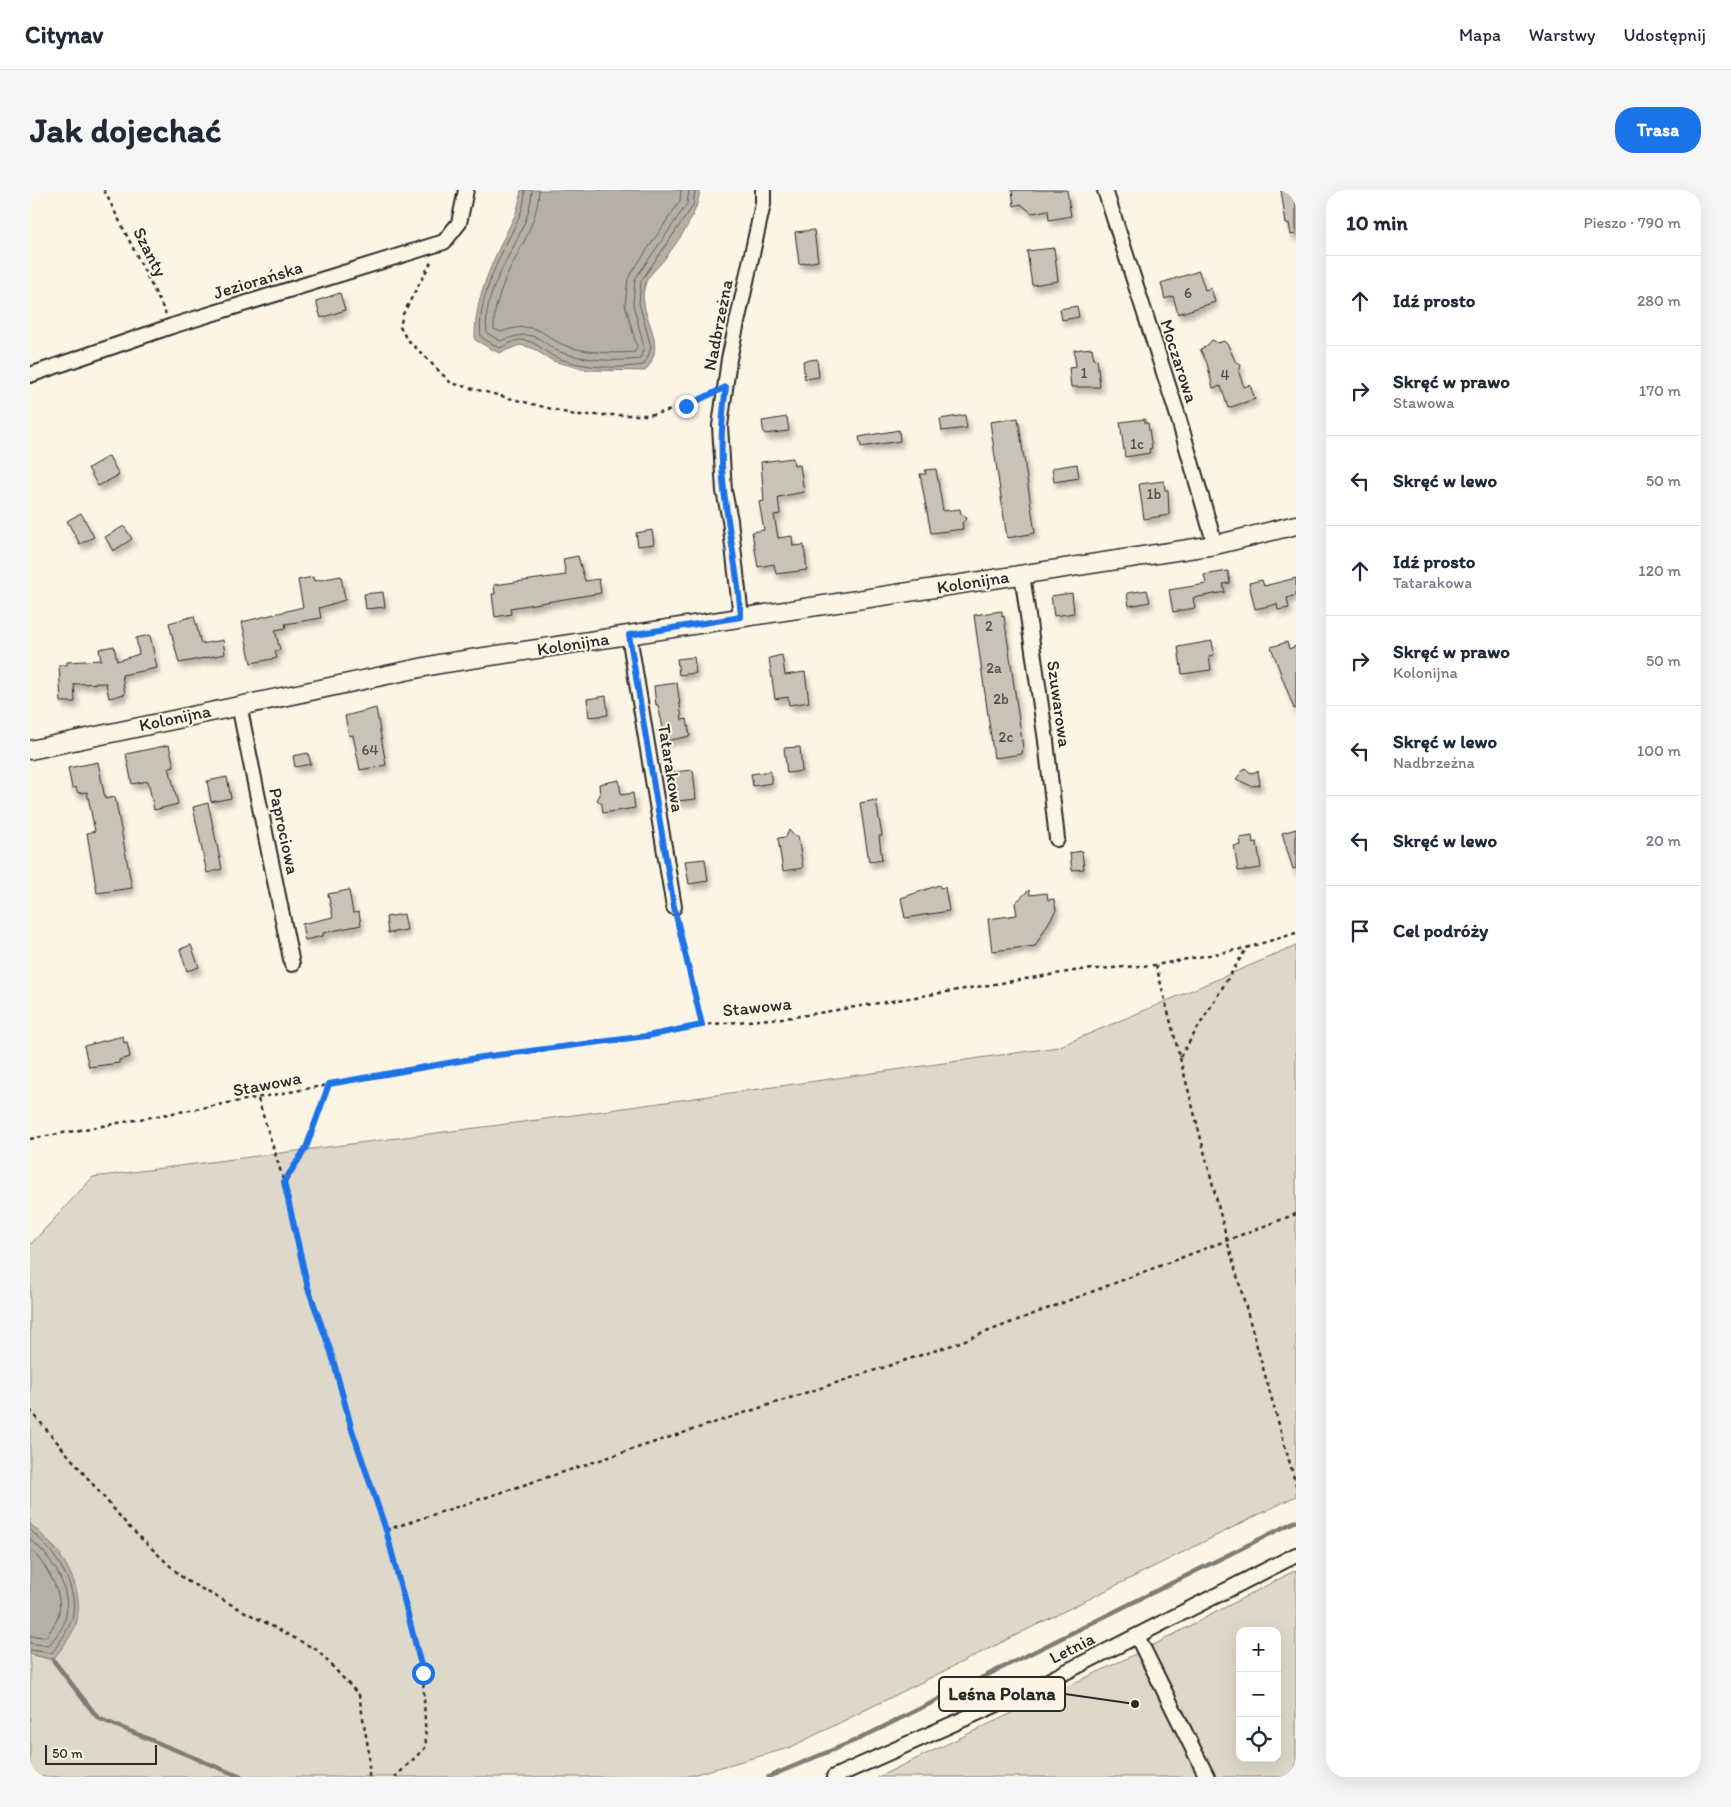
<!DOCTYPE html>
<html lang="pl">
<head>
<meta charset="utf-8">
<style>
  :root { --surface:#fff; --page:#f6f6f7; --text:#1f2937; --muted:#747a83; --line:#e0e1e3; --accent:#1a73e8 }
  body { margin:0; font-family:Itim,sans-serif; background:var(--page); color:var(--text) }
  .controls { position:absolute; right:15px; bottom:15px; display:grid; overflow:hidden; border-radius:10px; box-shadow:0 5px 20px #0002 }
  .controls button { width:45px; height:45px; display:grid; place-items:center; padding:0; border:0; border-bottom:1px solid var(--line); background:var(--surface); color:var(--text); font:25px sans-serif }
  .scale { position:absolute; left:15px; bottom:12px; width:112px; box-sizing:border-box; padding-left:5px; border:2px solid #2b2b2b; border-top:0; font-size:14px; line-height:18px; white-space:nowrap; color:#2b2b2b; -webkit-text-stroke:4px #fcf5e5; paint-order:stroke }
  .stop { position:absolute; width:15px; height:15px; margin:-11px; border:4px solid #1a73e8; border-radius:50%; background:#fff }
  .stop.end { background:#1a73e8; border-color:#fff; box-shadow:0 1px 5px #0008 }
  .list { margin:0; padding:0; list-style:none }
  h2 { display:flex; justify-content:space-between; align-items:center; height:65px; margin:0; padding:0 20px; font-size:21px }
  h2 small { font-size:16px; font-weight:400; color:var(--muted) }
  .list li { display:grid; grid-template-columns:32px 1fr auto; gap:15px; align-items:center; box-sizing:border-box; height:90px; padding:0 20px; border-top:1px solid var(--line) }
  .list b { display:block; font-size:19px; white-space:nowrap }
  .list p { margin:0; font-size:16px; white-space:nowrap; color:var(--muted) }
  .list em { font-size:16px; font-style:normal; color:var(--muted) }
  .icon { flex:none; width:28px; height:28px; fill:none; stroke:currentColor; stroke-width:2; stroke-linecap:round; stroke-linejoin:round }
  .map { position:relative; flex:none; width:1266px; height:1587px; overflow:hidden; border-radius:20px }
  header { display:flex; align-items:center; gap:30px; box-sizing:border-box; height:70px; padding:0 25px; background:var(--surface); border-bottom:1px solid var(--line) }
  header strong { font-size:24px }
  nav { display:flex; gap:28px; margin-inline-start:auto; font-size:18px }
  .intro { display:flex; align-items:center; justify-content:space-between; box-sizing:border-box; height:120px; padding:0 30px }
  h1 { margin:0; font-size:35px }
  .button { padding:12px 22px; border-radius:20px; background:var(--accent); color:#fff; font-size:18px; font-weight:700 }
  main { display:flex; gap:30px; padding:0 30px }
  aside { flex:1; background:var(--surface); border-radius:20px; box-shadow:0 5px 20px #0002 }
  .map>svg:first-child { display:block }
  .green { fill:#ded8ca; stroke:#84827a; fill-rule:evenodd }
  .water { fill:#b4b0a5; stroke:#7d7b74 }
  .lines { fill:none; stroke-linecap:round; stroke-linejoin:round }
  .shore { stroke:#62605c; stroke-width:1 }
  .stream { stroke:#7d7b74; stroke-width:4.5 }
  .building { fill:#c8c3b7; stroke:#2b2b2b; filter:url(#shadow) }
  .minor-casing { stroke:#2b2b2b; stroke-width:18 }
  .tertiary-casing { stroke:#2b2b2b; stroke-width:21 }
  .path { stroke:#2b2b2b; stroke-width:2.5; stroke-dasharray:4 4; stroke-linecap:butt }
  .minor { stroke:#fcf5e5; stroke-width:14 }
  .tertiary { stroke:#fcf5e5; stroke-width:18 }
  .route { stroke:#1a73e8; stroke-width:6 }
  .labels { text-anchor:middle; stroke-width:4; stroke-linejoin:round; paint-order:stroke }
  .number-label { font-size:15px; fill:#52514e }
  .street-label { font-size:18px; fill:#2b2b2b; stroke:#fcf5e5 }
  .leader { fill:none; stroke:#2b2b2b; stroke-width:2 }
  .callout-dot { fill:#2b2b2b; stroke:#fcf5e5; stroke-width:2 }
  .callout { fill:#fcf5e5; stroke:#2b2b2b; stroke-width:2 }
  .callout-label { font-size:19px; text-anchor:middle; font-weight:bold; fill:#2b2b2b }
</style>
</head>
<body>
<header>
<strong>Citynav</strong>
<nav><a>Mapa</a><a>Warstwy</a><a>Udostępnij</a></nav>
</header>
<div class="intro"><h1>Jak dojechać</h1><a class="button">Trasa</a></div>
<main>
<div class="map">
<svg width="1266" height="1587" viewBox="0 0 1266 1587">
  <defs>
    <filter id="shadow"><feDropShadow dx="3" dy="5.5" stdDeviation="2.5" flood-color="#0004"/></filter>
  </defs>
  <rect width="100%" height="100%" fill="#fcf5e5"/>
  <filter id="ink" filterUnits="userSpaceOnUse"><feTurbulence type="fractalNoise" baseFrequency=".02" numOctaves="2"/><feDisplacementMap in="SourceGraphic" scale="10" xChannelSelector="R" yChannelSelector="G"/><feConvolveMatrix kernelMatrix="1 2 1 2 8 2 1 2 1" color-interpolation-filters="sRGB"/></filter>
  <g filter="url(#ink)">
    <g class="green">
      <path d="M1266,756V1306L759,1558L655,1587H0V1464L23,1470L31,1364L0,1334V1055L63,987L508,930L1028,857Z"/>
      <path d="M1266,1380V1587H848L1114,1460ZM1210,1441H1247V1568H1210Z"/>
    </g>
    <g class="water">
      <path d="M491,0H670C667,26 649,50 633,71C628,77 619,85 616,92C603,124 642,150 615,181L557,180L523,171L502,158L490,155L469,163L445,150C444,116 457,84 471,54C481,31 488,26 491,0Z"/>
      <path d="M0,1334C28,1357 57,1395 46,1434C42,1446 30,1460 23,1470L0,1464Z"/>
    </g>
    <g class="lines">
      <g class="shore">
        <path d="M495,0C495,21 485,35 476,54C463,81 447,116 451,147L469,158C476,156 484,150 491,150C505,150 513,161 525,167C550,178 587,179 613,175L617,170L621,157L609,113L611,91L663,16L665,0"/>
        <path d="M502,0C500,50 450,91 457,143L470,151C486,146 498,141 513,151C518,155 524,160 530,162C554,170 584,172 610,169L614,157L603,114L605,89L657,14L659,0"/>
        <path d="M509,0C508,49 462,88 464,139L471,142C486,137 500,134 515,144C520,147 526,152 531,154C553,163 582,164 605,162L607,157L595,115L598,88L650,11L651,0"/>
        <path d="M0,1340C24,1360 54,1401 40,1434C36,1444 28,1454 22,1463L0,1460"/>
        <path d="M0,1349C22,1367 43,1400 35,1430C33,1439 24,1448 19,1456L0,1453"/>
        <path d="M0,1358C16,1376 35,1403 28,1427C26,1434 19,1441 16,1447L0,1446"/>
      </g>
      <g class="stream">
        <path d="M23,1470L68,1528L211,1587"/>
        <path d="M738,1587L831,1548L1266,1331"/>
      </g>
    </g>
    <g class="building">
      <path d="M982,0H1037L1041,26L1019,30L1018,20L1002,23L991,14L984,16Z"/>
      <path d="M1251,0H1266V44L1261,45L1259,33L1256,34Z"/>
      <path d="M784,40L788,71L769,74L765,42Z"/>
      <path d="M1024,58L1028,91L1002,95L997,61Z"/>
      <path d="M1169,81L1175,100L1181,98L1185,112L1148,124L1143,106L1135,109L1131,93Z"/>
      <path d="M310,103L315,120L291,128L286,111Z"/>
      <path d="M1047,116L1049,127L1032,130L1030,119Z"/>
      <path d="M1182,150L1188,153L1194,151L1198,155L1205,171L1211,175L1209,183L1214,197L1220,195L1225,209L1198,218L1191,196L1183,198L1177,173L1170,159L1176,157Z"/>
      <path d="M1062,158L1064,170L1067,169L1070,197H1041L1039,178L1046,177L1044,160Z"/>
      <path d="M787,169L789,187L775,189L773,171Z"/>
      <path d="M935,225L937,238L912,241L910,229Z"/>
      <path d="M757,227L759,241L734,244L732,231Z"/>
      <path d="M988,228L1005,343L977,348L960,232Z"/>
      <path d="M1115,229V233H1118L1122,258L1119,259L1120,263L1095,267L1090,232Z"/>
      <path d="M869,240L870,251L831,257L829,247Z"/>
      <path d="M79,266L89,285L68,296L58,278Z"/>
      <path d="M763,268L764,276L770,275L774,302L748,307L750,324L744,325L748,348L762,346L763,356L774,355L777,380L746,384L744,374L728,377L722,342L734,340L729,312L734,311L731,272Z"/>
      <path d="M1047,274L1049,288L1024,292L1022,278Z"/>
      <path d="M906,279L913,321L930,319L931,324L937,328L932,333L933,339L901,343L890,284H896L895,280Z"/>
      <path d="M1134,291L1135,300H1138L1139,325L1114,329L1109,294Z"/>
      <path d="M51,323L64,347L50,354L37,331Z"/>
      <path d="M94,336L102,349L83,361L75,347Z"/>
      <path d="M622,340L624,354L608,356L606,343Z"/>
      <path d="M548,366L555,391L569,389L571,403L480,418L481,424L465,427L462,404H465L464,395L536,385L533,369Z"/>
      <path d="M1198,381L1200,393L1193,394L1195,402L1163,408L1165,418L1143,422L1139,400L1176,394L1174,385Z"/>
      <path d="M311,386L315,410L289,418L291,428L255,434L256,438L245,440L250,460L245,461L247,468L221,473L212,432L273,417L268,390L283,387L284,391Z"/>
      <path d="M1266,388V405L1257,408L1259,418L1248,420L1247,414L1225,419L1219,393L1232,390L1234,396Z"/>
      <path d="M1117,400L1120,412L1099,416L1097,403Z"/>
      <path d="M353,402L355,417L336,419L334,404Z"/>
      <path d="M1042,403L1044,423L1024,426L1021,406Z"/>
      <path d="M972,421V427L974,426L993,558L992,564L964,568L944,425Z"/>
      <path d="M164,426L171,454L193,450L195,464L149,473L139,433Z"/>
      <path d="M120,445L127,478L92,485L95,504L79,508L76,493L44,494L45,512H31L29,475H37V472L71,470L69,459L84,456L87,471L109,464L106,448Z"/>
      <path d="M1182,451L1184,465L1179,466L1181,480L1152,484L1148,457Z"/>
      <path d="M1257,452L1259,459L1266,456V518L1264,519L1241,457Z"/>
      <path d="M752,465L755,485L775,482L779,512L759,515L758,507L745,509L739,468Z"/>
      <path d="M664,467L666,483L649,485L647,469Z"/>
      <path d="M647,493L652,530L657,529L660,546L636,551L628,515H626L624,496Z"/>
      <path d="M576,506L578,525L559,527L557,509Z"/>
      <path d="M346,518L356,575L330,580L323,545L319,546L315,526Z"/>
      <path d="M139,555L144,576L139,577L148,614L124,620L118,591L102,594L96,564Z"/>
      <path d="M770,557L772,581L757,583L754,558Z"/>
      <path d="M278,563L281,574L265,577L263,566Z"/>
      <path d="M68,572L75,609L85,607L102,698L67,703L57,643L65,641L57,602L48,603L46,597L42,598L38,578Z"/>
      <path d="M1215,578L1221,583L1228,581L1230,595L1221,596L1206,589Z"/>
      <path d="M663,580L666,609L647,611L643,582Z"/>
      <path d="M740,581L742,593L723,596L721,584Z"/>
      <path d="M197,587L201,608L181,612L177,591Z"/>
      <path d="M589,590L591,605L603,603L605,618L573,623L572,614L567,610L570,605L569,594Z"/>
      <path d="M846,610L852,646H849L852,670L839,672L830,613Z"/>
      <path d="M178,613L192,679L177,683L163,617Z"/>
      <path d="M1266,639V678L1263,679L1252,643Z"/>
      <path d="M759,640L764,646H768L773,678L753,681L748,648L756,647Z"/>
      <path d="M1222,646L1223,653L1227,652L1231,678L1208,681L1204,656L1211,655L1210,648Z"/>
      <path d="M1052,661L1054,679L1042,680L1040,663Z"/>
      <path d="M675,669L678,691L659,694L655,671Z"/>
      <path d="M909,695L910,698L915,697L919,721L875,728L871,708Z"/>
      <path d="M319,700L323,723L329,722L331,735L293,743V746L275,750L272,734L303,727L298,704Z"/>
      <path d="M999,700L1000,705L1017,703L1018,710L1024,709L1026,720L1005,756L962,761L958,729L987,725L985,713Z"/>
      <path d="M374,724L377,740L358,743L356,727Z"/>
      <path d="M161,755L169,777L157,781L150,759Z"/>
      <path d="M93,846L94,853L97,852L100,867L89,870V873L59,877L54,856Z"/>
    </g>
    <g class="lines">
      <defs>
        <g id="minor">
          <path d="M1075,0L1147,223L1185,355"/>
          <path d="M0,185L142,136L414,52L429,33L436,0"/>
          <path d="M992,384L1016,551L1027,649"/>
          <path d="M711,427L700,330L694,301L690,236L699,169L733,14V0"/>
          <path d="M599,445L644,717"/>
          <path d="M209,515L262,774"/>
          <path d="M1107,1446L1177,1587"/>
          <path d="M804,1587L1010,1495L1266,1365"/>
        </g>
        <path id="tertiary" d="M0,560L409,474L1185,355L1266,335"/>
      </defs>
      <use href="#minor" class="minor-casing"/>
      <use href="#tertiary" class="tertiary-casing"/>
      <g class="path">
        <path d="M74,0L136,124"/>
        <path d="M401,72L373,124L370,137L376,148L421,193L545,225H619L656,217L679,205"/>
        <path d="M647,729L672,835"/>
        <path d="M1126,775L1197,1050L1266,1295"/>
        <path d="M1150,867L1216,759"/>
        <path d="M228,909L254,992L278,1098L301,1163L322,1240L356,1340L393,1483L396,1557L365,1587"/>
        <path d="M0,949L452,867L617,846L672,835L764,827L1050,780L1126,775L1216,758L1266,743"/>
        <path d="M254,992L276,958L299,894"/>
        <path d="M0,1220L99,1337L155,1390L287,1460L329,1505L339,1563V1587"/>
        <path d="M356,1340L922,1155L1266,1024"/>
      </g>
      <use href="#minor" class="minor"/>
      <use href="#tertiary" class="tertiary"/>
    </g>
  </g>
  <g class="lines" filter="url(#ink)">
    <path class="route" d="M393,1483L356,1340L322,1240L301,1162L278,1098L254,992L276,958L299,894L452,867L617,846L672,835L644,717L599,445L711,427C708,384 699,343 694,301C690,266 691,232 696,197L656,216"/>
  </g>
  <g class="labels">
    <g class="number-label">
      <text x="1158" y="108">6</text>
      <text x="1054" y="188">1</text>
      <text x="1195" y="190">4</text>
      <text x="1107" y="259">1c</text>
      <text x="1124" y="309">1b</text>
      <text x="959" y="441">2</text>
      <text x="964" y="483">2a</text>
      <text x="971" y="514">2b</text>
      <text x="976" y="552">2c</text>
      <text x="340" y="565">64</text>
    </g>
    <g class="street-label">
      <text transform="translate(120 62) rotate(63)" y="6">Szanty</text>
      <text transform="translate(228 90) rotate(-17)" y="6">Jeziorańska</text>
      <text transform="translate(688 135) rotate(-79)" y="6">Nadbrzeżna</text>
      <text transform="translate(1149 171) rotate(72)" y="6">Moczarowa</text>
      <text transform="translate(943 392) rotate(-9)" y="6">Kolonijna</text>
      <text transform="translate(543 454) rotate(-9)" y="6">Kolonijna</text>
      <text transform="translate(1029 514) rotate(82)" y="6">Szuwarowa</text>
      <text transform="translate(145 528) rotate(-12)" y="6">Kolonijna</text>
      <text transform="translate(641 578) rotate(81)" y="6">Tatarakowa</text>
      <text transform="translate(254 641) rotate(78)" y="6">Paprociowa</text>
      <text transform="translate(727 817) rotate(-6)" y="6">Stawowa</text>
      <text transform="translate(237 894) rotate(-11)" y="6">Stawowa</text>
      <text transform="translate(1042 1458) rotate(-27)" y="6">Letnia</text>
    </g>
  </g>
  <path class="leader" d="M1105 1514L1035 1504"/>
  <circle class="callout-dot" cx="1105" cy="1514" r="5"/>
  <rect class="callout" x="909" y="1487" width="126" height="34" rx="5"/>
  <g class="callout-label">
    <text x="972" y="1510">Leśna Polana</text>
  </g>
</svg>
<div class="controls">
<button>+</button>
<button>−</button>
<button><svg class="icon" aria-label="locate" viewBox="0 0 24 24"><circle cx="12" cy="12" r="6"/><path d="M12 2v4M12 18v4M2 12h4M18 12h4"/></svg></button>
</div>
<div class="scale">50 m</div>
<div class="stop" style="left:393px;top:1483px"></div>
<div class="stop end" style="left:656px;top:216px"></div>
</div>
<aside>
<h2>10 min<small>Pieszo · 790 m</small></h2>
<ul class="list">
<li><svg class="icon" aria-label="ahead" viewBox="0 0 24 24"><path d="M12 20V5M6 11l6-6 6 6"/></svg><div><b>Idź prosto</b></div><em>280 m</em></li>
<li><svg class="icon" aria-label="right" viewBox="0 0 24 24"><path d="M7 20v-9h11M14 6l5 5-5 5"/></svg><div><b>Skręć w prawo</b><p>Stawowa</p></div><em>170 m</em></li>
<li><svg class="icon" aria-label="left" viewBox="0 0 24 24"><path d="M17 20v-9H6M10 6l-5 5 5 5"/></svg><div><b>Skręć w lewo</b></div><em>50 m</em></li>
<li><svg class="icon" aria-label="ahead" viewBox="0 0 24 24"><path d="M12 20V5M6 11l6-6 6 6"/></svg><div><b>Idź prosto</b><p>Tatarakowa</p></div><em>120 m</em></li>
<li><svg class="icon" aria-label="right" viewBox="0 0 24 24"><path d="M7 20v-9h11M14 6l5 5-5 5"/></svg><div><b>Skręć w prawo</b><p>Kolonijna</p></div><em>50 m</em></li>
<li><svg class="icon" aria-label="left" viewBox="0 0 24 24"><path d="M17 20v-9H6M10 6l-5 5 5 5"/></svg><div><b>Skręć w lewo</b><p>Nadbrzeżna</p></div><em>100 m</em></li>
<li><svg class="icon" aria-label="left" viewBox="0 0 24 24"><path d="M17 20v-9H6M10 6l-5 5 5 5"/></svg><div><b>Skręć w lewo</b></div><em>20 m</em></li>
<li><svg class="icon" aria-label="arrive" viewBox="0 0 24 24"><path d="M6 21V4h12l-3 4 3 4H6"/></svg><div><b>Cel podróży</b></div></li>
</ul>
</aside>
</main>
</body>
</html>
